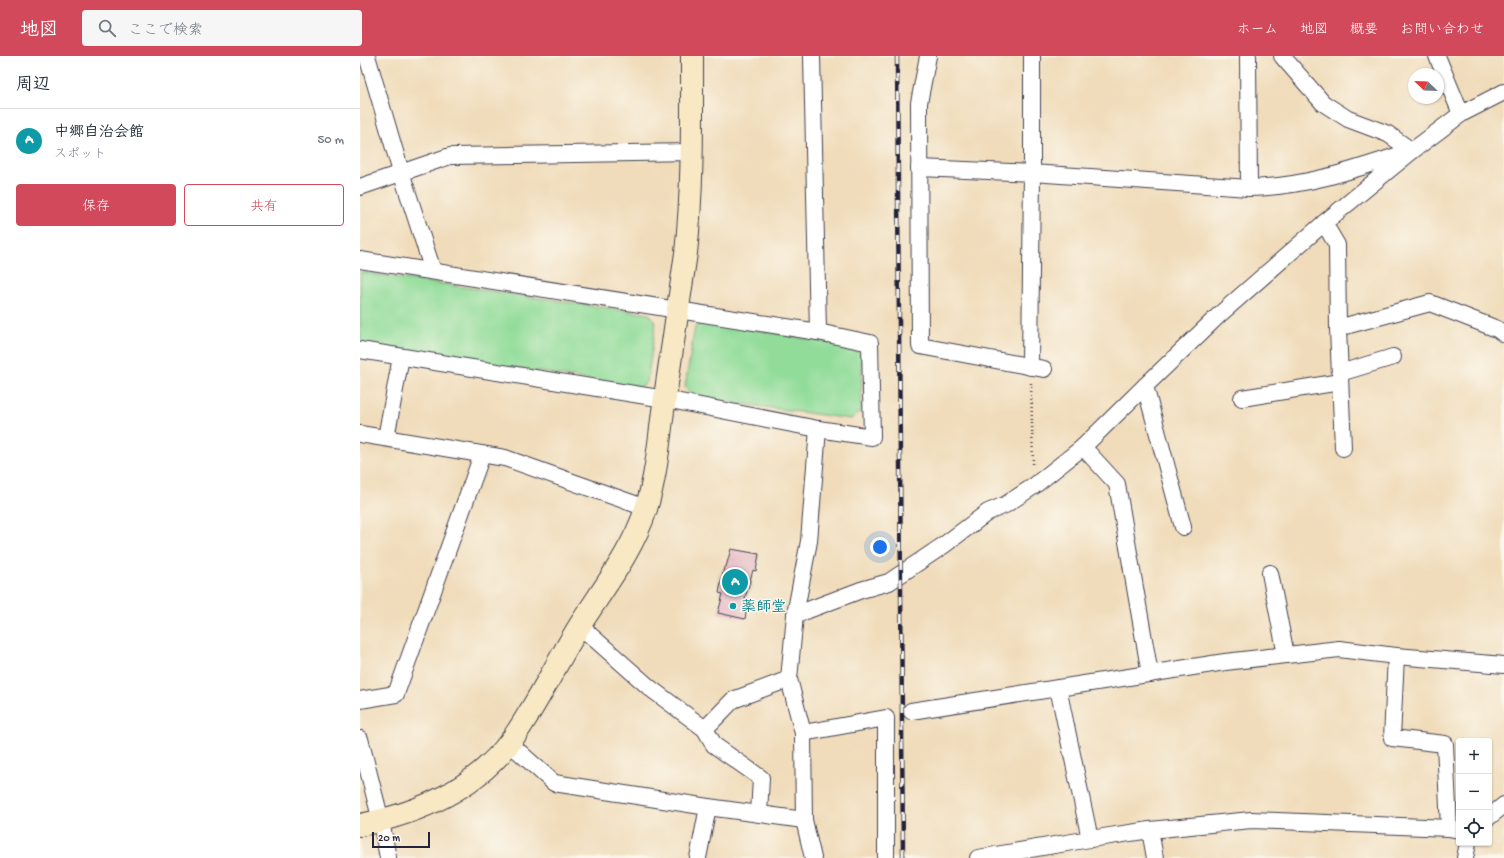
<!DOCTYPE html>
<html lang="ja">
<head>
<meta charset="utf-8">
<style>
  :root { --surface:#fff; --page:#f6f6f7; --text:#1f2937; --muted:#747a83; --line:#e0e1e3; --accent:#d1495b }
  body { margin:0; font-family:"Gochi Hand","Klee One",sans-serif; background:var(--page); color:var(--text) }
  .controls { position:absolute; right:12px; bottom:12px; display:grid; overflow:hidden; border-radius:4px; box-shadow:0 1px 3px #0004 }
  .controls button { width:36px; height:36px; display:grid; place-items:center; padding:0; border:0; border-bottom:1px solid var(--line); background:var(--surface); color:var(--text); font:20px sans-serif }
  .compass { position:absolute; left:1048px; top:12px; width:36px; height:36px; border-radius:50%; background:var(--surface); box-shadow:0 1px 3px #0004; rotate:293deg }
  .scale { position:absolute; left:12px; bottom:10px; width:58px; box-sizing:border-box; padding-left:4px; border:2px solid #22223b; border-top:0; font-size:11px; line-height:14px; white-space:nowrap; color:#22223b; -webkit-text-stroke:3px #fbf7ec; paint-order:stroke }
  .you { position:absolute; left:520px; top:491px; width:14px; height:14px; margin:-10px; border:3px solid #fff; border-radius:50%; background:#1a73e8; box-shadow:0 0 0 6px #1a73e833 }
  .badge { display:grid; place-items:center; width:26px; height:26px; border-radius:50%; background:var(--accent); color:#fff; font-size:13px; font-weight:700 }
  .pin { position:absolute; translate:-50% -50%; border:2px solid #fff; box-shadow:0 1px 4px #0006 }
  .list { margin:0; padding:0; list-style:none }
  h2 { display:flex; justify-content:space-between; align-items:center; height:52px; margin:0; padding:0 16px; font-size:17px }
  h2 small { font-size:13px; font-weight:400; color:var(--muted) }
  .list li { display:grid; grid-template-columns:26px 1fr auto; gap:12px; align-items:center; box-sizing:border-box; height:64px; padding:0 16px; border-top:1px solid var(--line) }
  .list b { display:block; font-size:15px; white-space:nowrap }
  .list p { margin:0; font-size:13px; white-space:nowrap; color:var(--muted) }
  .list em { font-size:13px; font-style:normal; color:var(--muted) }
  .actions { display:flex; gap:8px; padding:12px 16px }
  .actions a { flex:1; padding:9px 0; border:1px solid var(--accent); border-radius:4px; text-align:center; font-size:14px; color:var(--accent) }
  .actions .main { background:var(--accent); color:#fff }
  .icon { flex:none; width:22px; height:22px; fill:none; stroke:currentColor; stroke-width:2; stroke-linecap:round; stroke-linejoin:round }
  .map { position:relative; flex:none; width:1144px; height:802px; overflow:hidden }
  header { display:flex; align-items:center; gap:24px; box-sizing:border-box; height:56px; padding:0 20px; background:var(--accent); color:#fff }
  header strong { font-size:19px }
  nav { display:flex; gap:22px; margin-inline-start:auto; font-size:14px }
  .search { width:280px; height:36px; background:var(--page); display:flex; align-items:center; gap:10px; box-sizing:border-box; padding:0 14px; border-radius:4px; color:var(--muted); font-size:15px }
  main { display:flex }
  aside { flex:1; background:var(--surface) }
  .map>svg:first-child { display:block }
  .green { fill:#91dc99; stroke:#5a7f6a }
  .building { fill:#e2aebd }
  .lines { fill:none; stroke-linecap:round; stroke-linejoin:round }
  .street-casing { stroke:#413e4e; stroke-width:18 }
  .secondary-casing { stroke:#413e4e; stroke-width:24 }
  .path { stroke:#413e4e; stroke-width:2.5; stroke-dasharray:1 3; stroke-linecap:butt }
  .street { stroke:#fff; stroke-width:16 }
  .secondary { stroke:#f8e8c3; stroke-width:22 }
  .rail-casing { stroke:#22223b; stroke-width:4.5 }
  .rail { stroke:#fbf7ec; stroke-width:3; stroke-dasharray:9; stroke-linecap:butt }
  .culture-dot { fill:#0f9aa8; stroke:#fbf7ec; stroke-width:1.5 }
  .labels { text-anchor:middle; stroke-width:3; stroke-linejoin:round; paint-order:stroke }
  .culture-label { font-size:15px; font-weight:bold; fill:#0d838f; stroke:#fbf7ec; text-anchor:start }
</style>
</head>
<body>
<header>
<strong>地図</strong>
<div class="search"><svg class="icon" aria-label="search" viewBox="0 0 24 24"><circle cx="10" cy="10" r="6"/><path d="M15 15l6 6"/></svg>ここで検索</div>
<nav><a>ホーム</a><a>地図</a><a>概要</a><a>お問い合わせ</a></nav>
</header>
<main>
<aside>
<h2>周辺<small></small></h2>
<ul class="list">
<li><span class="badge" style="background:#0f9aa8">A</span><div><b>中郷自治会館</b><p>スポット</p></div><em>50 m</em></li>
</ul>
<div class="actions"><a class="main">保存</a><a>共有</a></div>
</aside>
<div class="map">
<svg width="1144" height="802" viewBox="0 0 1144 802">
  <rect width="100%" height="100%" fill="#fbf7ec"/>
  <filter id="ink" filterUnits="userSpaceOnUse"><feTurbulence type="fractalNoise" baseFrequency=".025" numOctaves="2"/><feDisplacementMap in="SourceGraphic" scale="8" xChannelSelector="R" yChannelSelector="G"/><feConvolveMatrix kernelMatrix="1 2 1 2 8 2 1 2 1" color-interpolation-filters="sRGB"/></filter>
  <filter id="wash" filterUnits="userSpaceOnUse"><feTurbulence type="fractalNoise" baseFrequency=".012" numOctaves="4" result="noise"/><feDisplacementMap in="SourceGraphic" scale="16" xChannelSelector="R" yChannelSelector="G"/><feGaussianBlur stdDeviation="0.9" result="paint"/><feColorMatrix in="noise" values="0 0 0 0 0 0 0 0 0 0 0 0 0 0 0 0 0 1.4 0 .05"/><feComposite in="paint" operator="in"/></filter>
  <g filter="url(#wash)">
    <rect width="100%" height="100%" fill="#f0dcba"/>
    <g class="green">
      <path d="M0,216L289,258L296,267L287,326L279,332L0,287Z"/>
      <path d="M346,266L491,290L502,300L501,355L491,363L332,341L325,331L335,271Z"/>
    </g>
    <g id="blocks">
      <path class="building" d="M371,493L399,498L396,515L393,514L385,542L388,543L385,563L358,557L363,538L359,537L364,511H366Z"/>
    </g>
  </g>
  <g filter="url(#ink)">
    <use href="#blocks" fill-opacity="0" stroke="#413e4e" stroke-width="1"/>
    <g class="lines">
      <defs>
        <g id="street">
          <path d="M7,0L41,116L73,215"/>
          <path d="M452,0L458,276"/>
          <path d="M568,0L559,47L560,290L684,313"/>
          <path d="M672,0V117L889,132C943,131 991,115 1042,98"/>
          <path d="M888,0L889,132"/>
          <path d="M922,0L963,47L988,63L1028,78L1052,95"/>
          <path d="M1077,0L1101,58"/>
          <path d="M559,112L672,117L670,311"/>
          <path d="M0,131L90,100L332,96"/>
          <path d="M964,167L977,189L978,272L983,392"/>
          <path d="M0,204L458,276L510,287L512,381L458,373L305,343L0,294"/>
          <path d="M978,272L1070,247L1137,273L1144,278"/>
          <path d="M980,317L1033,301"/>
          <path d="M785,330L823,471"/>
          <path d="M882,342L980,326"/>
          <path d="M0,378L145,402L286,452"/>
          <path d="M26,382L41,301"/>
          <path d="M723,391L757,428L790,618"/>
          <path d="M910,517L926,599"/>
          <path d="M435,559L501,534L529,526L584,489L628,456L645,449L674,430L723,391L785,330L859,259L964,167L1052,95L1101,58L1144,36"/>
          <path d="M220,570L290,632L345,673"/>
          <path d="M1036,600L1032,682L1085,688L1089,772"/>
          <path d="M698,632L730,783"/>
          <path d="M0,644L36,638L122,399"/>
          <path d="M551,655L865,606L979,593L1036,600L1144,609"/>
          <path d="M443,677L526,662V802"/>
          <path d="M0,683L21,765L28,802"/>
          <path d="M148,686L194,727L348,751L444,764"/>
          <path d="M399,758L401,722L354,689L345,673L373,644L429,623"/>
          <path d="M1129,761L1144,749"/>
          <path d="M790,774L795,802"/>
          <path d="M338,802L348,751"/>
          <path d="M453,802L444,764L443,677L429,623L435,559L449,485L458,373"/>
          <path d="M618,802L730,783L790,774L891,764L1089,772L1099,774"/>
          <path d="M1105,802L1108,787"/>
        </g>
        <path id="secondary" d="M0,769C60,757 116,733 153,682C178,646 197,606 220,569C244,531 272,496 286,453C296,421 299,387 303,355C311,302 318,250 326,197C333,132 332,66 332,0"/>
      </defs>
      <use href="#street" class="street-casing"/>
      <use href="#secondary" class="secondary-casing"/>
      <path class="path" d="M671,327L673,408"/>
      <use href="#street" class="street"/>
      <use href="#secondary" class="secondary"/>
      <defs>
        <path id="rail" d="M537,0L543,802"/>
      </defs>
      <use href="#rail" class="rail-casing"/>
      <use href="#rail" class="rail"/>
    </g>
  </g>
  <circle class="culture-dot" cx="373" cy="550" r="4"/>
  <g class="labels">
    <g class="culture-label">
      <text x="381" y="555">薬師堂</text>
    </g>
  </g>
</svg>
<div class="controls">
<button>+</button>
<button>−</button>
<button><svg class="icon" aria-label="locate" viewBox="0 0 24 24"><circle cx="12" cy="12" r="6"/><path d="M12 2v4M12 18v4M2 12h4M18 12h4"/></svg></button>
</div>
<svg class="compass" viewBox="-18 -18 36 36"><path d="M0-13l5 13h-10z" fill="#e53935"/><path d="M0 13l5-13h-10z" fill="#747a83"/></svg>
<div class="scale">20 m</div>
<div class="you"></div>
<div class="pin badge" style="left:375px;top:526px;background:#0f9aa8">A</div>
</div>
</main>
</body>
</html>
